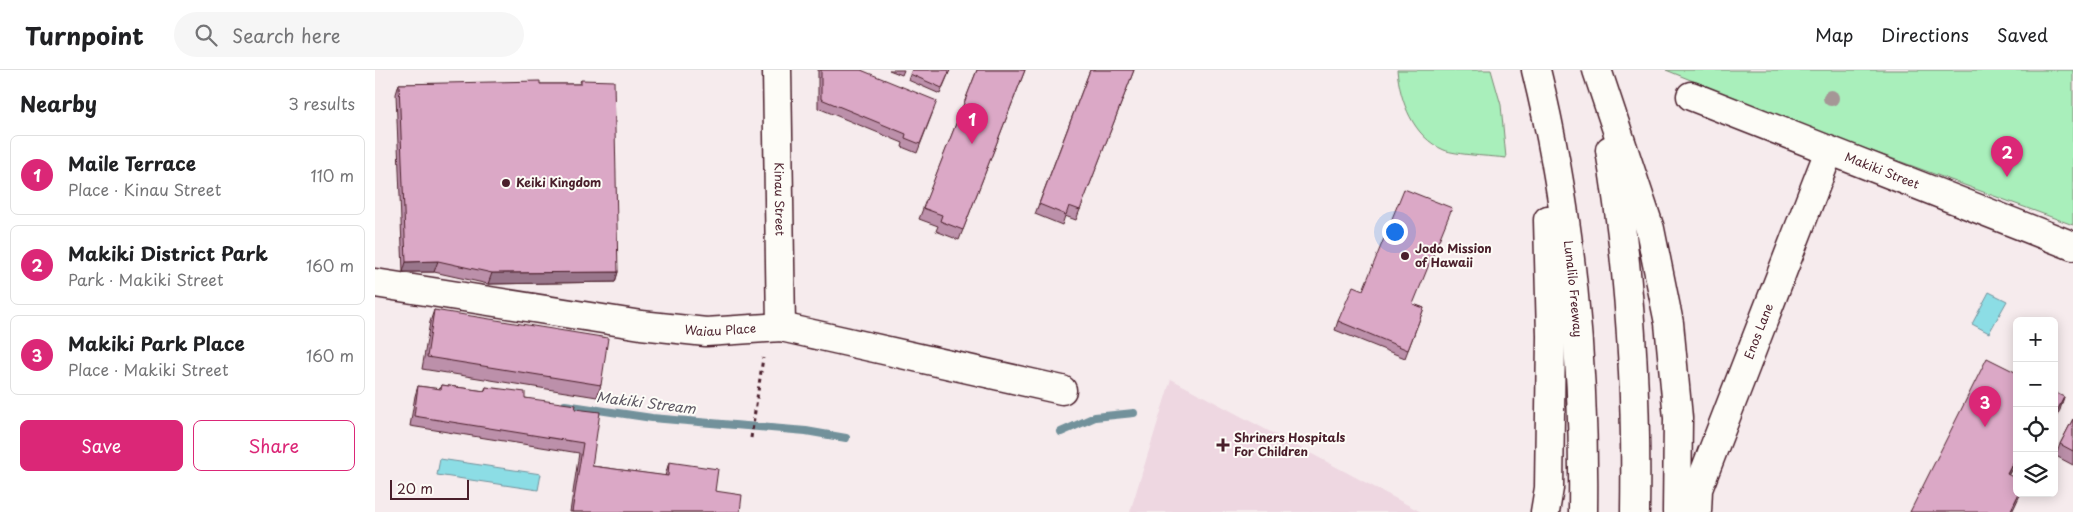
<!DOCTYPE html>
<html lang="en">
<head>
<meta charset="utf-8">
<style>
  :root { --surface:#fff; --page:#f6f6f6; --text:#202124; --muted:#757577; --line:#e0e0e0; --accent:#db2777 }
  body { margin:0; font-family:"Playpen Sans",sans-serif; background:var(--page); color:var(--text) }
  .controls { position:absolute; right:15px; bottom:15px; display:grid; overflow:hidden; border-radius:8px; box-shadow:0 2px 12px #0003 }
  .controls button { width:45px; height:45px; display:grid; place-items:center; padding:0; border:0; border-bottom:1px solid var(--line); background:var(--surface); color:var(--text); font:25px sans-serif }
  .scale { position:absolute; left:15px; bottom:12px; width:79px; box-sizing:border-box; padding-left:5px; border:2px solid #4a1f2b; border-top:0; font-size:14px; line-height:18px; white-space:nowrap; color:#4a1f2b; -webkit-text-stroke:4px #fdfcf7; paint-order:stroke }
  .you { position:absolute; left:1019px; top:161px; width:18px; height:18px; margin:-12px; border:4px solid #fff; border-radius:50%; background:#1a73e8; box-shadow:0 0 0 8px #1a73e833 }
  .badge { display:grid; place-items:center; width:32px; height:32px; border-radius:50%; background:var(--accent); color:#fff; font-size:16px; font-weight:700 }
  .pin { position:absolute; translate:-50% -41px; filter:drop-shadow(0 1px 2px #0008) }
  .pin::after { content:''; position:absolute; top:26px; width:18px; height:15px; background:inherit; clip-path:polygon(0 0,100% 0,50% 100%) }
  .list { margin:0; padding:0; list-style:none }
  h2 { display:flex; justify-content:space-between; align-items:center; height:65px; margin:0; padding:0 20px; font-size:21px }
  h2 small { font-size:16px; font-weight:400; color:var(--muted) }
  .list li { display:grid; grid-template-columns:32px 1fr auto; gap:15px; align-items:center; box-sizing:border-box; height:80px; margin:0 10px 10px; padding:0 10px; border:1px solid var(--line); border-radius:8px }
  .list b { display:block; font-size:19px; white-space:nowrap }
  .list p { margin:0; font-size:16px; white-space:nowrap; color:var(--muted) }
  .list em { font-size:16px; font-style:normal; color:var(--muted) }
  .actions { display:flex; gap:10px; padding:15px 20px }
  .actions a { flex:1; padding:11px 0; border:1px solid var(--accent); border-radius:8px; text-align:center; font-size:18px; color:var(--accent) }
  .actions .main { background:var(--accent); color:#fff }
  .icon { flex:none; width:28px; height:28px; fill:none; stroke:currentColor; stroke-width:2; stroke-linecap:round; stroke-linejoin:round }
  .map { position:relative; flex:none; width:1698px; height:442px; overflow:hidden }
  header { display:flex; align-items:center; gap:30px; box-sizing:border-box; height:70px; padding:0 25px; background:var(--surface); border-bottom:1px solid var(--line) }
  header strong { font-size:24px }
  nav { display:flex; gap:28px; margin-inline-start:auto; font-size:18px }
  .search { width:350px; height:45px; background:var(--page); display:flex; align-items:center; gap:12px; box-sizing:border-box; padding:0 18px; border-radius:28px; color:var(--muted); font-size:19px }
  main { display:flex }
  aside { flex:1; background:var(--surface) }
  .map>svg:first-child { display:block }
  .built { fill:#eed7e1 }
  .green { fill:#a9efbb; stroke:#7a8773 }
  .water { fill:#8cdde5; stroke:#72919b }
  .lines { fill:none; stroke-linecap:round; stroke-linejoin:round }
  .stream { stroke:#72919b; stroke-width:8 }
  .minor-casing { stroke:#4a1f2b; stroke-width:31 }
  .highway-casing { stroke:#4a1f2b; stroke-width:31 }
  .path { stroke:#4a1f2b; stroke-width:3; stroke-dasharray:4 4; stroke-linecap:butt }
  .minor { stroke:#fdfcf7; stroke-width:28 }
  .highway { stroke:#fdfcf7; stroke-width:28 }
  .tree { fill:#a59796 }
  .wall { fill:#bc90aa; stroke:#4a1f2b }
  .shaded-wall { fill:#99768b; stroke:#4a1f2b }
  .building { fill:#dba8c6; stroke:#4a1f2b }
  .poi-dot { fill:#4a1f2b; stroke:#fdfcf7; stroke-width:2 }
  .labels { text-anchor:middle; stroke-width:4; stroke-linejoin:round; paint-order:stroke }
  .street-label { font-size:12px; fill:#4a1f2b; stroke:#fdfcf7 }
  .poi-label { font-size:12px; font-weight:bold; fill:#4a1f2b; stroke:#fdfcf7; text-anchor:start }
  .water-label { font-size:14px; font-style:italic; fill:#5e5863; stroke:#fdfcf7 }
</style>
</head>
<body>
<header>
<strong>Turnpoint</strong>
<div class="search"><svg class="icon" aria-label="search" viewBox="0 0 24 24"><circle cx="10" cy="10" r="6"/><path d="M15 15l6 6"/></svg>Search here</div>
<nav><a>Map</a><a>Directions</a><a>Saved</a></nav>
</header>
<main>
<aside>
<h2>Nearby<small>3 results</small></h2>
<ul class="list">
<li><span class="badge">1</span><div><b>Maile Terrace</b><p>Place · Kinau Street</p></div><em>110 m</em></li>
<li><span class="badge">2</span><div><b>Makiki District Park</b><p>Park · Makiki Street</p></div><em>160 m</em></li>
<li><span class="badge">3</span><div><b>Makiki Park Place</b><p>Place · Makiki Street</p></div><em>160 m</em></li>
</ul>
<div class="actions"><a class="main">Save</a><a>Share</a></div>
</aside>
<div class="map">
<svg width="1698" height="442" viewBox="0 0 1698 442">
  <rect width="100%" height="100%" fill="#f6ebed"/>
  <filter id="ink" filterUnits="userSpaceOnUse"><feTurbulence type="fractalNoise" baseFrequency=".02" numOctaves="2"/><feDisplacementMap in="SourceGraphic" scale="10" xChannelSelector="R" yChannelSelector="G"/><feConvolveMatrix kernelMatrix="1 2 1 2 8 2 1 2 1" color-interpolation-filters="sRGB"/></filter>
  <g filter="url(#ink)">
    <path class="built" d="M796,309L1046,442H755Z"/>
    <g class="green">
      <path d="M1022,0H1116L1126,35L1131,88C1116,86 1081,85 1069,80C1038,67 1025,31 1022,0Z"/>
      <path d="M1291,0H1698V155L1434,58Z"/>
    </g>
    <g class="water">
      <path d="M1614,222L1632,231L1614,263L1597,254Z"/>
      <path d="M65,389L166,404L163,420L62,405Z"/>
    </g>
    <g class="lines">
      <g class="stream">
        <path d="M190,335L277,348L431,361L471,368"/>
        <path d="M686,362L720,347L759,343"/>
      </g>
      <defs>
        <g id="minor">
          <path id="s1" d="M402,0L406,257"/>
          <path id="s2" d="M1316,26L1698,176"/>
          <path id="s3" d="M0,213L266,255L331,262L406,257L687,320"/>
          <path id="s4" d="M1322,442L1323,419L1454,81"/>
        </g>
        <g id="highway">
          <path id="s5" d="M1161,0C1196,141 1210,297 1208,442"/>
          <path d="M1222,0L1275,159L1294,253L1303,348L1302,442"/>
          <path d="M1235,80C1255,200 1262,320 1260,442"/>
          <path d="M1170,442L1174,418L1176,266L1173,150"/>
        </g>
      </defs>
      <use href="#minor" class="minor-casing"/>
      <use href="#highway" class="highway-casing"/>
      <path class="path" d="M376,368L388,288"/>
      <use href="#minor" class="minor"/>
      <use href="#highway" class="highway"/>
    </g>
    <circle class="tree" cx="1456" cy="28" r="8"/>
    <g class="wall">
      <path d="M443,0H486L559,39L542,83L527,77L528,73L443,38Z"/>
      <path d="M514,0H529L527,5Z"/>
      <path d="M537,0H575L565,24L533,10Z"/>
      <path d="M602,0H650L584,170L561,161L563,156L544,149Z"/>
      <path d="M715,0H759L701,150L690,146L687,155L660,144Z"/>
      <path d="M206,10L243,202L240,212L113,214L59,202H28L21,24L24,14H204Z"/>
      <path d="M988,220L1038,234L1049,238L1030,288L960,260L963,251Z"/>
      <path d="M59,240L226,315L222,327L47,299L55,252Z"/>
      <path d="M1642,303V398L1638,396L1634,404L1535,442Z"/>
      <path d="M67,315L109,321L111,317L150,328L200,339L217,396L290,406L294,392L340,421L365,442H195L204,383L35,356L40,326L43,316L65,319Z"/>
      <path d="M1698,349V395L1681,386L1685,374Z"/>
    </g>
    <g class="shaded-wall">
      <path d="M63,191L59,202H28L31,192Z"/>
      <path d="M243,202L240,212L113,214L117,203Z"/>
      <path d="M1689,327L1685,340L1679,351V347Z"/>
      <path d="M1642,385L1638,396L1628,416L1632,404Z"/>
      <path d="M1644,423H1646L1637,442H1635Z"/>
    </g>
    <g class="building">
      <path d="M446,0H486L562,31L545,74L530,68L531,64L446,29Z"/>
      <path d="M537,0H575L567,18L535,4Z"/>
      <path d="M602,0H650L588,160L565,151L567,145L548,138Z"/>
      <path d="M715,0H759L705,140L694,136L691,145L664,134Z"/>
      <path d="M206,10L239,11L243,202L117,203L63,191L31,192L24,14L165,11V14H206Z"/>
      <path d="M1029,119L1077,138L1038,234L1049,238L1033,280L963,251L978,216L988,220Z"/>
      <path d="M59,240L233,268L226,315L52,287Z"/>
      <path d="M1612,288L1642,303V385L1632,404L1642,409V423H1644L1635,442H1535Z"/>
      <path d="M67,315L110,321L111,317L150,322V328L201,335L200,339L225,342L217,396L293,406L294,392L343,399L340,421L367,425L365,442H197L208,373L39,346L43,316L66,319Z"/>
      <path d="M1679,322L1689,327L1679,347Z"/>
      <path d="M1698,349V381L1685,374Z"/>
    </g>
  </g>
  <g class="poi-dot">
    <circle cx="131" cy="113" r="5"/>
    <circle cx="1030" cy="186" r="5"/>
    <path d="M845.5 367.5h5v5h5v5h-5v5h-5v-5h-5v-5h5z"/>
  </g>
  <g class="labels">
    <g class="street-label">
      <text dy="4" stroke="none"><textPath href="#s2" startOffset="205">Makiki Street</textPath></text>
      <text dy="4" stroke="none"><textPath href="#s1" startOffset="129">Kinau Street</textPath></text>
      <text dy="4" stroke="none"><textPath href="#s5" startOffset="222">Lunalilo Freeway</textPath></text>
      <text dy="4" stroke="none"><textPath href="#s3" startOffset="349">Waiau Place</textPath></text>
      <text dy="4" stroke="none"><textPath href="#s4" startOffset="192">Enos Lane</textPath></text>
    </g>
    <g class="poi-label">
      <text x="141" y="117">Keiki Kingdom</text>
      <text x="1040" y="183">Jodo Mission<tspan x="1040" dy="14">of Hawaii</tspan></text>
      <text x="859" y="372">Shriners Hospitals<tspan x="859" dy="14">For Children</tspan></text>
    </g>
    <g class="water-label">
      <text transform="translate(271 333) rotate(7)" y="5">Makiki Stream</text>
    </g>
  </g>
</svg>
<div class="controls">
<button>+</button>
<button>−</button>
<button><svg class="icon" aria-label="locate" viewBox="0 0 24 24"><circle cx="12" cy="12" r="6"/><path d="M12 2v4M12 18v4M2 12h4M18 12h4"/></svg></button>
<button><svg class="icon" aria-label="layers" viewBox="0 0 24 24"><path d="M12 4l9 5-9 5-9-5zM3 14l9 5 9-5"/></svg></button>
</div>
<div class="scale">20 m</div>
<div class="you"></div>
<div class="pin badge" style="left:597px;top:74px">1</div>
<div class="pin badge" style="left:1632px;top:107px">2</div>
<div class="pin badge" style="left:1610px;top:357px">3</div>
</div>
</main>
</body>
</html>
